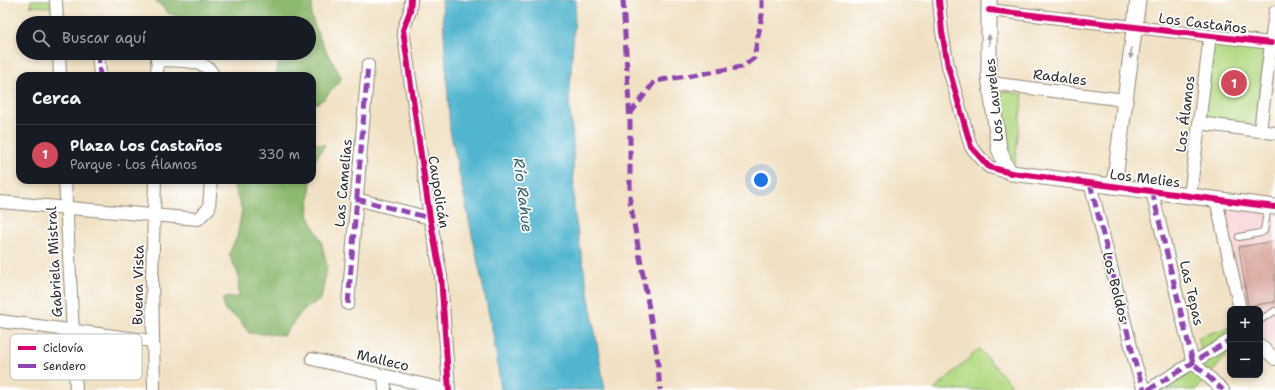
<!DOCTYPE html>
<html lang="es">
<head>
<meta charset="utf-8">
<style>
  :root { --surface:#171b24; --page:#20242c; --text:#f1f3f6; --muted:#9ea1a6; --line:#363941; --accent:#d1495b }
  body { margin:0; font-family:"Shantell Sans",sans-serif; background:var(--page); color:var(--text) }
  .controls { position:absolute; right:12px; bottom:12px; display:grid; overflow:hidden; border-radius:8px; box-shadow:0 2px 6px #0003 }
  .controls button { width:36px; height:36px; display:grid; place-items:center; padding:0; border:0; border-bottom:1px solid var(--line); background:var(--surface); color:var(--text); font:20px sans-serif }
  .you { position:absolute; left:761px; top:180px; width:14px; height:14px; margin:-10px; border:3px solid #fff; border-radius:50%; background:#1a73e8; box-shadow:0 0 0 6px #1a73e833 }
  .badge { display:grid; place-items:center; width:26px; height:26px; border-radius:50%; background:var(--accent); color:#fff; font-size:13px; font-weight:700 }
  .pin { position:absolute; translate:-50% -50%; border:2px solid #fff; box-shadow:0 1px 4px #0006 }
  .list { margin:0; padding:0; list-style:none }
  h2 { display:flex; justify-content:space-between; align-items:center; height:52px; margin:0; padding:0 16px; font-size:17px }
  h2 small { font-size:13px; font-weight:400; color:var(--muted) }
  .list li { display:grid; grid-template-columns:26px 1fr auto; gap:12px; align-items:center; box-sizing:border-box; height:60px; padding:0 16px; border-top:1px solid var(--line) }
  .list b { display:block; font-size:15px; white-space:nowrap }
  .list p { margin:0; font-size:13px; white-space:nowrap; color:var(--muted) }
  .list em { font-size:13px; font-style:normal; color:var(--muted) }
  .icon { flex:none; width:22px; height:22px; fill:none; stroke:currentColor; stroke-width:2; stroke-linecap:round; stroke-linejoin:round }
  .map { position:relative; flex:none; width:1275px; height:390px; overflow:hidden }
  .search { position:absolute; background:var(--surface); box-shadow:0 2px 6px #0003; left:16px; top:16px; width:300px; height:44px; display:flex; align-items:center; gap:10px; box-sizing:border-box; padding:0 14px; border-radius:22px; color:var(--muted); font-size:15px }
  .panel { position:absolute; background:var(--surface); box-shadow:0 2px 6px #0003; left:16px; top:72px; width:300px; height:112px; border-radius:12px }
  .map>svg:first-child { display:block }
  .built { fill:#f7cfd1 }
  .green { fill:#b3d982; stroke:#6f8256 }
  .forest { fill:#8eb970; stroke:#5c724e }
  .water { fill:#51b5cf; stroke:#3e707d }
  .building { fill:#d9a69d }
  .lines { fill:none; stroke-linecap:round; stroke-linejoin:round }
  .service-casing { stroke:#8e8678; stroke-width:8 }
  .minor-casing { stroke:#8e8678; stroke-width:14 }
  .tertiary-casing { stroke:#8e8678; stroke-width:17 }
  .service { stroke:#fff; stroke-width:6 }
  .minor { stroke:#fff; stroke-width:12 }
  .tertiary { stroke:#fff; stroke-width:15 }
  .quiet { stroke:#8e44ad; stroke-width:5; stroke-dasharray:10 5; stroke-linecap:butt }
  .cycleway-casing { stroke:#fff; stroke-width:8 }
  .cycleway { stroke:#d6006c; stroke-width:6 }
  .oneway { fill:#a0a0a0 }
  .labels { text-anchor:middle; stroke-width:3.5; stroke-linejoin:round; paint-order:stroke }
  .street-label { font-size:14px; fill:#2b2b2b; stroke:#fff }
  .water-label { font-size:15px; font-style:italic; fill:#3a626d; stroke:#fff }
  .key { fill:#fff; stroke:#bfbfbf; stroke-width:1 }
  .key-label { font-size:11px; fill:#2b2b2b }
</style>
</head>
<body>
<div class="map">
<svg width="1275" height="390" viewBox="0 0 1275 390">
  <rect width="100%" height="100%" fill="#fff"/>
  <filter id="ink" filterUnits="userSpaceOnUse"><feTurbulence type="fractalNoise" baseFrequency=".025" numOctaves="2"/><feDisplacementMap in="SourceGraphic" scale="8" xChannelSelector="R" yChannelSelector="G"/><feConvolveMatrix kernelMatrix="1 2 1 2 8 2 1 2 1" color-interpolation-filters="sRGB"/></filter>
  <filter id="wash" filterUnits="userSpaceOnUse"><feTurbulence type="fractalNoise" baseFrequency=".012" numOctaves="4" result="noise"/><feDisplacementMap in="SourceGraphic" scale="16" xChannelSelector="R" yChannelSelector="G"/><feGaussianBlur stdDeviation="0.9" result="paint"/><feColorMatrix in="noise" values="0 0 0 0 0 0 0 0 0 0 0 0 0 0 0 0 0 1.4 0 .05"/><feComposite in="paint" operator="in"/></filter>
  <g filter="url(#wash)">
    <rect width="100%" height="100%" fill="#f1e1c4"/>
    <path class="built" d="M1222,207L1275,213V348L1260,335V309H1247Z"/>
    <g class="green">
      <path d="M31,0H50L51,7L30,6Z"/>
      <path d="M1214,38L1266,45L1255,127L1203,120Z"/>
      <path d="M1001,91L1023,94L1015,163L1008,162Z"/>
      <path d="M1230,327V352L1196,390H1159L1202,353L1198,337Z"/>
      <path d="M979,349L1016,390H934Z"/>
    </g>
    <g class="forest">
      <path d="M155,0H313L311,16L323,46L342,78L324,99L312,106V76H276L278,63L276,53H309V23H206L169,14Z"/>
      <path d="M312,143L325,145L315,160L312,177Z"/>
      <path d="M239,180H311L308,215L321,241L327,266L321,299L302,311L284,335L249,333L238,318L224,310L223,298L239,297L238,274L229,254L237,237L242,210L233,184Z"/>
    </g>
    <path class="water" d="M442,0H576L569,103L573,139L574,211L605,390H501L493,334L450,130Z"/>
    <g id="blocks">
      <path class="building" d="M1275,241V302L1248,306L1239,247Z"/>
    </g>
  </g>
  <g filter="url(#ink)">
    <use href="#blocks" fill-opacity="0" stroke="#8e8678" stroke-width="1"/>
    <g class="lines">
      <defs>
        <g id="service">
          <path d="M1239,237L1260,233L1264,231L1268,206"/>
          <path d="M1260,320L1275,311"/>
        </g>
        <g id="minor">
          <path d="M56,0L57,23"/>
          <path d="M411,0L410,11L403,30L430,218L441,276L449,390"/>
          <path d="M939,0L942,32L948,66L971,147L989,167L1011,173"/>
          <path d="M989,10L1271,43"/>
          <path d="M59,53L60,76"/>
          <path d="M98,53L100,76"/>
          <path d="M157,60C172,61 209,58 213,76"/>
          <path d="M157,76L158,53"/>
          <path d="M990,83L1125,100"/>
          <path d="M1199,123L1275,133"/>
          <path d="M1260,131L1275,12"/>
          <path d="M65,180L76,390"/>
          <path d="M1090,183L1136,366L1144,390"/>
          <path d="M1152,191L1193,363L1223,390"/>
          <path d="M1190,196L1210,36"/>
          <path d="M356,199L430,218"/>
          <path d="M1216,199L1240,309"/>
          <path d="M0,202L198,219L209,208L211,180"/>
          <path d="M348,304L368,65"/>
          <path d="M0,321L152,341"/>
          <path d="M1260,345L1275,359"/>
          <path d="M312,359L448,390"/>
          <path d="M384,376L385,390"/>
          <path d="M154,390L152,279L155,180"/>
          <path d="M1148,390L1230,340"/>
        </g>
        <g id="tertiary">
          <path d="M989,0V76L999,148L1005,165L1011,173L1275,207"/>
          <path d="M1114,186L1138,0"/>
        </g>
      </defs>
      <use href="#service" class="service-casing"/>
      <use href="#minor" class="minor-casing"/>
      <use href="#tertiary" class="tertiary-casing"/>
      <use href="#service" class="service"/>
      <use href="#minor" class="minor"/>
      <use href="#tertiary" class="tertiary"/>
      <g class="quiet">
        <path d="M623,0L630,123V201L657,354L660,390"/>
        <path d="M98,53L100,76"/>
        <path d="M630,114L655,81L742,67L754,58L762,15V0"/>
        <path d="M1090,183L1136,366L1144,390"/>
        <path d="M1152,191L1193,363L1223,390"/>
        <path d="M356,199L430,218"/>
        <path d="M348,304L368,65"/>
        <path d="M1148,390L1230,340"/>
      </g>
      <defs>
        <g id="cycleway">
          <path d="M411,0L410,11L403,30L430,218L441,276L449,390"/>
          <path d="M939,0L942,32L948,66L971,147L989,167L1011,173L1275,207"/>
          <path d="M989,10L1271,43"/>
        </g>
      </defs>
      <use href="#cycleway" class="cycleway-casing"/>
      <use href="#cycleway" class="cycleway"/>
    </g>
    <defs><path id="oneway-solid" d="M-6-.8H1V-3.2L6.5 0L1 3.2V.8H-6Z"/></defs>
    <g class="oneway">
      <use href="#oneway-solid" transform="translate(989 40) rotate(-90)"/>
      <use href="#oneway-solid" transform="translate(1131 53) rotate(97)"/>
    </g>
  </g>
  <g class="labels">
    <g class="street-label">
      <text transform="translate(1203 23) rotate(7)" y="5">Los Castaños</text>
      <text transform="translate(1060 77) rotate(7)" y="5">Radales</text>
      <text transform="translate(994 100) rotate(-96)" y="5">Los Laureles</text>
      <text transform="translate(1185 114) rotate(-83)" y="5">Los Álamos</text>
      <text transform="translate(1145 178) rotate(7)" y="5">Los Melies</text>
      <text transform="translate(343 183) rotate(-85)" y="5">Las Camelias</text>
      <text transform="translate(439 192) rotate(81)" y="5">Caupolicán</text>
      <text transform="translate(54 262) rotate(-93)" y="5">Gabriela Mistral</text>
      <text transform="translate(138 285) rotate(-89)" y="5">Buena Vista</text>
      <text transform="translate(1116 287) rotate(76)" y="5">Los Boldos</text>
      <text transform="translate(1192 293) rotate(77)" y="5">Las Tepas</text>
      <text transform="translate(383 360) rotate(13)" y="5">Malleco</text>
    </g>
    <g class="water-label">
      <text transform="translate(523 195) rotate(83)" y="5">Río Rahue</text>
    </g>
  </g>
  <rect x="10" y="334" width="132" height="46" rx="6" class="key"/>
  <rect x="18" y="346" width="18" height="4" fill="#d6006c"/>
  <rect x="18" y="364" width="18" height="4" fill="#8e44ad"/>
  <g class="key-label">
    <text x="43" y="352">Ciclovía</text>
    <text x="43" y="370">Sendero</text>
  </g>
</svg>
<div class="controls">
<button>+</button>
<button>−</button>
</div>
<div class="you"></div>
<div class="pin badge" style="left:1234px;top:83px">1</div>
<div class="search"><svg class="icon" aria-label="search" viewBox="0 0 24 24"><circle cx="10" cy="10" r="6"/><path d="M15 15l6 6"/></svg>Buscar aquí</div>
<section class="panel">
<h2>Cerca<small></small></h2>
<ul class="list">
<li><span class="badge">1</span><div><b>Plaza Los Castaños</b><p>Parque · Los Álamos</p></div><em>330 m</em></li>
</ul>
</section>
</div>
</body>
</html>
